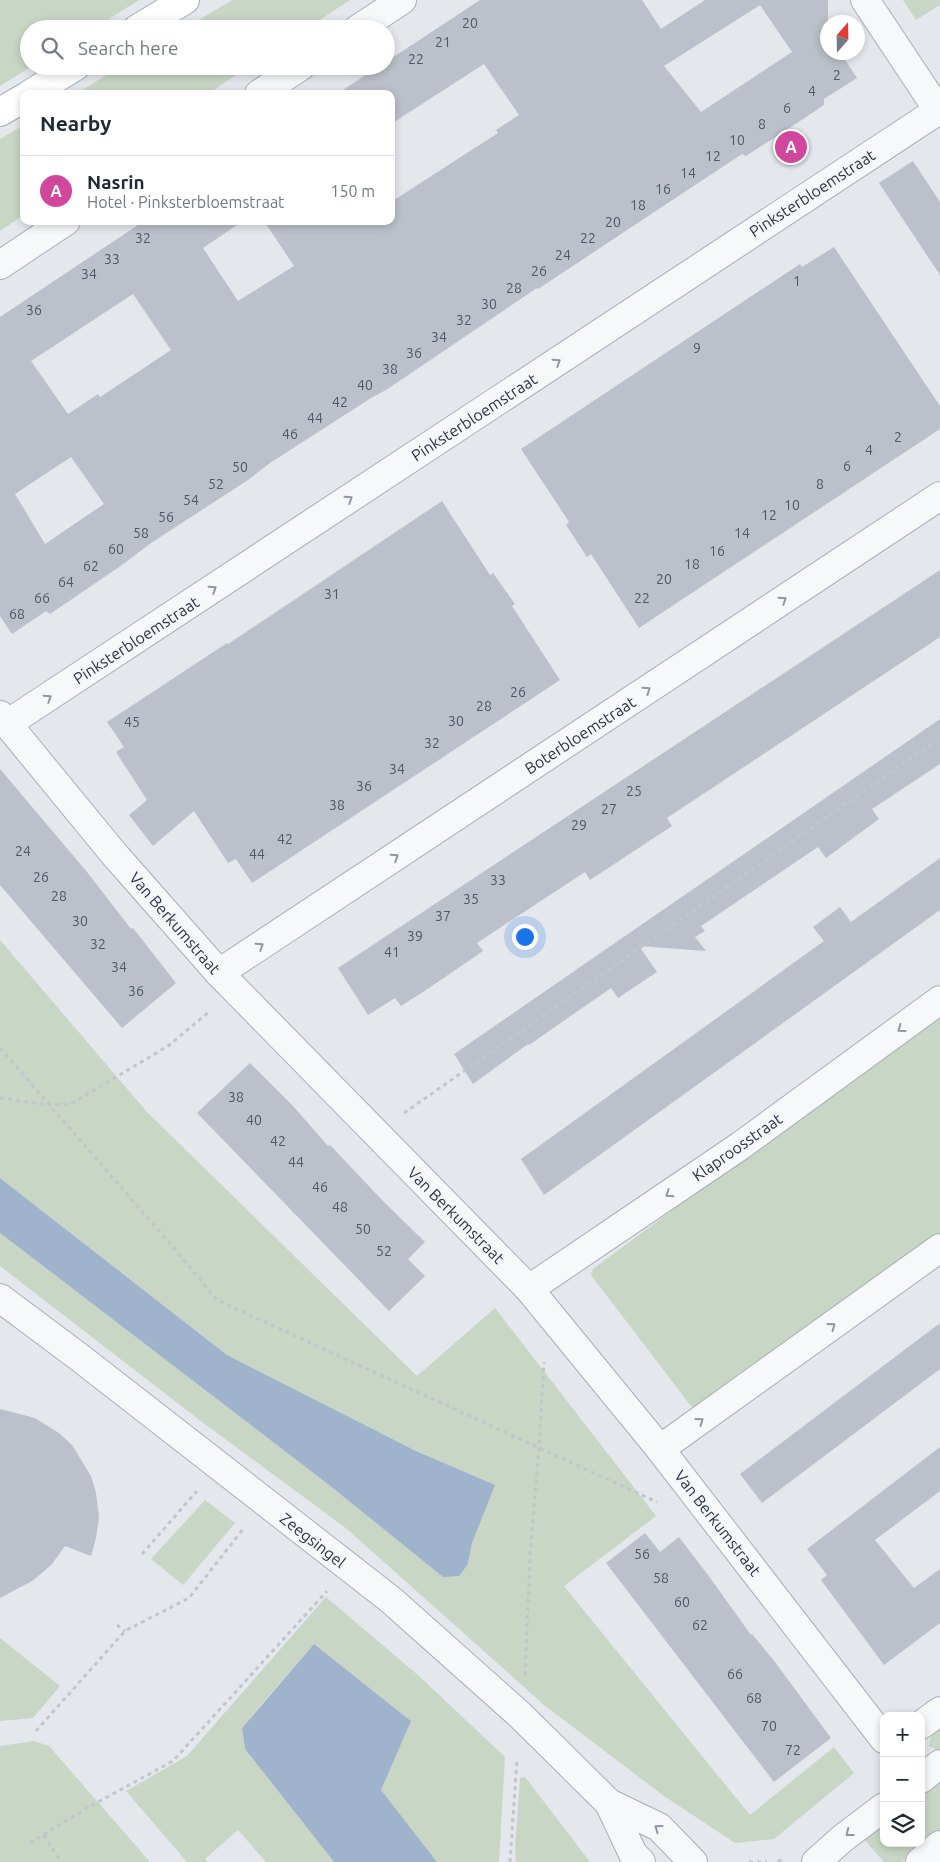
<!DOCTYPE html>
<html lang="en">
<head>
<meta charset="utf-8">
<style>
  :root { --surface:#fff; --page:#f2f2f3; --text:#1f2937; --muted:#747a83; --line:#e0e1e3; --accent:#2563eb }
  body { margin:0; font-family:Ubuntu,sans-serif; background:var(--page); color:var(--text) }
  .controls { position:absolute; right:15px; bottom:15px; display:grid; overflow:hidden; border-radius:10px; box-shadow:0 2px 8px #0003 }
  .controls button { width:45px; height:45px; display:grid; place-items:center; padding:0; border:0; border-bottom:1px solid var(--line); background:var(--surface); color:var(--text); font:25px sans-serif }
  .compass { position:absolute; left:820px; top:15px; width:45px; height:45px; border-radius:50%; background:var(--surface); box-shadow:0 2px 8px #0003; rotate:20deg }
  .you { position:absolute; left:524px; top:936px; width:18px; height:18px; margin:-12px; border:4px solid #fff; border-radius:50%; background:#1a73e8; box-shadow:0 0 0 8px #1a73e833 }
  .badge { display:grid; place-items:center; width:32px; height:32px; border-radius:50%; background:var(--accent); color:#fff; font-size:16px; font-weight:700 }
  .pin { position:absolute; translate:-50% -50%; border:2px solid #fff; box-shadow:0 1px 5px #0006 }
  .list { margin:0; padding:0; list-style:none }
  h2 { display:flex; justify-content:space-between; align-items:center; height:65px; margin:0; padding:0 20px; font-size:21px }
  h2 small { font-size:16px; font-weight:400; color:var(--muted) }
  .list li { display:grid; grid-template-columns:32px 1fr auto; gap:15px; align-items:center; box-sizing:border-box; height:70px; padding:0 20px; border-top:1px solid var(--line) }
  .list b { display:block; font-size:19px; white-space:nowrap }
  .list p { margin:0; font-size:16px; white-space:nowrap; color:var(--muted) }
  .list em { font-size:16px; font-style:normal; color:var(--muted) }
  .icon { flex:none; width:28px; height:28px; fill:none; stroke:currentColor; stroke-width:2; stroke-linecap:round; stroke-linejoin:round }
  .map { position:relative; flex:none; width:940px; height:1862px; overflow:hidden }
  .search { position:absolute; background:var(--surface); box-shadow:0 2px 8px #0003; left:20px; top:20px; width:375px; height:55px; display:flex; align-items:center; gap:12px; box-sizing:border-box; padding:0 18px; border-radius:28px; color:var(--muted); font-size:19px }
  .panel { position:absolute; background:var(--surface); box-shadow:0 2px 8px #0003; left:20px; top:90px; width:375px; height:135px; border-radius:10px }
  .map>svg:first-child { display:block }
  .green { fill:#c9d6c5 }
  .water { fill:#9fb4cc }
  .building { fill:#bbc0ca; fill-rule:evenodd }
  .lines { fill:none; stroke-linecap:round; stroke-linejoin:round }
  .minor-casing { stroke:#a9aeb7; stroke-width:30 }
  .major-casing { stroke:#a3abb8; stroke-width:30 }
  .path { stroke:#c2c5cb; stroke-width:3; stroke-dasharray:4 4; stroke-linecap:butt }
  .minor { stroke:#f7f8fa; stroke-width:28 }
  .major { stroke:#fff; stroke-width:28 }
  .oneway { stroke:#9196a0 }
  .labels { text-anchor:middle; stroke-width:4; stroke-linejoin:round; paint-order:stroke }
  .number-label { font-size:14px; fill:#4f5766 }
  .street-label { font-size:16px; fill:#2b3445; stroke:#f4f6f9 }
</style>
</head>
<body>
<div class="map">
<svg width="940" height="1862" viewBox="0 0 940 1862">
  <rect width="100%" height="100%" fill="#e4e7ec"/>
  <g class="green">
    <path d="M0,0H139L93,29H29V66H32L0,86Z"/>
    <path d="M232,0H350L306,29H184Z"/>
    <path d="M903,0H940V5L916,20Z"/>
    <path d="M121,66H249L208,94H76Z"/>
    <path d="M24,125V215L0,231V139Z"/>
    <path d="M0,940L147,1112L417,1376L495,1308L656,1516L564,1586L750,1815L834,1747L854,1773L774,1839L735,1843L664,1796L544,1705L347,1529L202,1422L0,1266V1233L329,1485L443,1577L468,1564L472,1543L494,1485L416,1451L227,1355L0,1178Z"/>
    <path d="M940,1012V1233L697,1414L591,1275L593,1269Z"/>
    <path d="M205,1500L235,1523L183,1585L151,1559Z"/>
    <path d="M326,1597L419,1676L505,1757L499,1862H437L380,1790L411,1721L314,1644L259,1707L242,1728L245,1749L334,1862H266L238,1830L205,1859L207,1862H187L126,1791L187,1756Z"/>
    <path d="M0,1638L60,1686L33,1718L0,1721Z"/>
    <path d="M940,1728V1750L939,1751L929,1746L932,1734Z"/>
    <path d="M34,1741L49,1746L150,1862H0V1746Z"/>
    <path d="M525,1777L590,1862H516L515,1847L520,1778Z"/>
    <path d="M940,1778V1834L902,1862H884L862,1837L884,1821V1843H921V1792Z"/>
  </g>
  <g class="water">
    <path d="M0,1178L227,1355L416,1451L495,1485L472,1543L468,1564L459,1576L443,1577L329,1485L0,1233Z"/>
    <path d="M314,1644L411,1721L381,1790L437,1862H334L245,1749L242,1728Z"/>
  </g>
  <g class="building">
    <path d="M480,0H642L661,29L705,0H828V52H840L857,78L824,99V105L797,123L746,156L742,154L538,289L537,288L386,390L371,398L270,463L248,480L151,543L122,565L50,614L46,611L12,634L0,616V317L144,221H243L203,248L238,301L294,266L264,221H391V202L498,133L496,130L519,115L484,64L391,124V94H337L379,66H386V62ZM760,5L792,52L701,112L664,66ZM133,294L171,350L100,397L98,394L68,414L31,361ZM71,457L104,504L45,544L15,494Z"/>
    <path d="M913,161L940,202V275L879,183Z"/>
    <path d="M834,247L940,406V429L639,628L591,554L587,557L566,525L569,522L521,449L800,264L802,267Z"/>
    <path d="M442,501L490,575L493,573L515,604L512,606L560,680L252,883L236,859L228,863L194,811L153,846L129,815L147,800L116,752L124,747L107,722L227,643L228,644Z"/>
    <path d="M940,570V637L667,818L672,826L590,880L585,872L477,943L483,951L429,988L401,1006L395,998L368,1015L338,968Z"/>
    <path d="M940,719V764L872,809L879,819L826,858L818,847L701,926L705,931L695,937L706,951L639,946L657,972L618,998L611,988L529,1045L528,1044L473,1084L454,1054Z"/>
    <path d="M0,769L87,872L131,929L133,928L176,983L122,1028L0,885Z"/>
    <path d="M940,858V910L544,1195L521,1159L824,941L813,927L840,907L851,922Z"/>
    <path d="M250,1063L293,1106L328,1146L330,1145L382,1200L425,1242L408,1259L425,1276L389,1311L197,1113Z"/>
    <path d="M940,1323V1369L762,1503L740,1474Z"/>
    <path d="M0,1409L35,1418L59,1433L72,1445L91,1476L96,1493L99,1517L96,1538L91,1556L65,1546L52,1564L42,1573L32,1581L0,1598Z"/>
    <path d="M940,1447V1491L875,1540L914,1588L940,1569V1623L884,1665L821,1580L827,1575L807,1549Z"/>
    <path d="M645,1533L660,1552L679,1537L708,1575L751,1635L752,1634L775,1662L831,1738L774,1782L606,1563Z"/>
  </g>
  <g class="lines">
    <defs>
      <g id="minor">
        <path d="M865,0L940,113"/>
        <path d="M358,29L402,0"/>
        <path d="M259,94L301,66"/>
        <path d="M0,265L66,221"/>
        <path d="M0,715L114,854L219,973L529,1289L660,1449L884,1739"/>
        <path d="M7,724L939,110L940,108"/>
        <path d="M219,973L940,496"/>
        <path d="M529,1289L740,1146L940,1000"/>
        <path d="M0,1298L79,1357L391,1600L520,1715L609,1803L659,1827L693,1862"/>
        <path d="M660,1449L940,1248"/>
        <path d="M921,1725L940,1711"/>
        <path d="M921,1779L940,1764"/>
        <path d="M609,1803L633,1854L641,1862"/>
        <path d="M816,1862L843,1838L884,1807"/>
        <path d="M920,1862L940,1845"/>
      </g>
      <g id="major">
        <path d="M137,29L185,0"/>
        <path d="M30,94L76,66"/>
        <path d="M0,112L24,98"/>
      </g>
    </defs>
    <use href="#minor" class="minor-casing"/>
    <use href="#major" class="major-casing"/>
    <g class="path">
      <path d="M0,1048L167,1240L217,1300L657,1502"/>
      <path d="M0,1098L49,1105L71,1104L168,1046L210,1011"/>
      <path d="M404,1113L940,738"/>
      <path d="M142,1554L197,1491"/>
      <path d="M117,1625L125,1631"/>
      <path d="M525,1675L530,1556L539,1447L544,1362"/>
      <path d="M36,1731L125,1631L189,1598L244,1528"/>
      <path d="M44,1835L61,1862"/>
      <path d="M30,1843L87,1808L173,1761L327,1591"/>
      <path d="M510,1862L517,1760"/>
      <path d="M749,1862H767"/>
      <path d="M778,1862L784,1857"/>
    </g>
    <use href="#minor" class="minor"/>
    <use href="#major" class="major"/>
  </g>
  <defs><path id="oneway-chevron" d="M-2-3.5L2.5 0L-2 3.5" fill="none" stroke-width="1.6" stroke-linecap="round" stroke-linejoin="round" transform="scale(1.25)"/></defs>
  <g class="oneway">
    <use href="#oneway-chevron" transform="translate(557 362) rotate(-33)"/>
    <use href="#oneway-chevron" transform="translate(349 499) rotate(-33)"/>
    <use href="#oneway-chevron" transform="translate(213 589) rotate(-33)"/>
    <use href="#oneway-chevron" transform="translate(783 600) rotate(-34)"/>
    <use href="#oneway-chevron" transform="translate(647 690) rotate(-34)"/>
    <use href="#oneway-chevron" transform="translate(48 698) rotate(-33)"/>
    <use href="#oneway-chevron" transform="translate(395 857) rotate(-33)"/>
    <use href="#oneway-chevron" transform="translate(260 946) rotate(-33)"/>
    <use href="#oneway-chevron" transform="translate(901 1029) rotate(144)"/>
    <use href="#oneway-chevron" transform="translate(669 1194) rotate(146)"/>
    <use href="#oneway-chevron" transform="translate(832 1326) rotate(-36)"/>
    <use href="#oneway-chevron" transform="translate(700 1421) rotate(-36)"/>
    <use href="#oneway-chevron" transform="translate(658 1828) rotate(-144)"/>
    <use href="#oneway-chevron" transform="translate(849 1833) rotate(142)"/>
  </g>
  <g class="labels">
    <g class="number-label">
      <text x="470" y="28">20</text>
      <text x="443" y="47">21</text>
      <text x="416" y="64">22</text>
      <text x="837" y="80">2</text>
      <text x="812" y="96">4</text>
      <text x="787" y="113">6</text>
      <text x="762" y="129">8</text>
      <text x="737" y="145">10</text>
      <text x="713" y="161">12</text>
      <text x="688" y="178">14</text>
      <text x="663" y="194">16</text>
      <text x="638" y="210">18</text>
      <text x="613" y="227">20</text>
      <text x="143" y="243">32</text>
      <text x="588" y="243">22</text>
      <text x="563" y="260">24</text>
      <text x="112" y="264">33</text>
      <text x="539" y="276">26</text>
      <text x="89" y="279">34</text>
      <text x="797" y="286">1</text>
      <text x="514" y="293">28</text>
      <text x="489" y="309">30</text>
      <text x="34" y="315">36</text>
      <text x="464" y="325">32</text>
      <text x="439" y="342">34</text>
      <text x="697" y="353">9</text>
      <text x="414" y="358">36</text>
      <text x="390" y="374">38</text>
      <text x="365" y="390">40</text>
      <text x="340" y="407">42</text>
      <text x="315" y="423">44</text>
      <text x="290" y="439">46</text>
      <text x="898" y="442">2</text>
      <text x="869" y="455">4</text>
      <text x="847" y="471">6</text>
      <text x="240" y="472">50</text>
      <text x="216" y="489">52</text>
      <text x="820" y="489">8</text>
      <text x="191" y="505">54</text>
      <text x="792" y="510">10</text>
      <text x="769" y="520">12</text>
      <text x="166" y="522">56</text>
      <text x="141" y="538">58</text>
      <text x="742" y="538">14</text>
      <text x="116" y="554">60</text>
      <text x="717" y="556">16</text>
      <text x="692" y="569">18</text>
      <text x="91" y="571">62</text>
      <text x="664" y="584">20</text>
      <text x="66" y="587">64</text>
      <text x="332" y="599">31</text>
      <text x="42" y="603">66</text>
      <text x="642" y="603">22</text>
      <text x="17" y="619">68</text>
      <text x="518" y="697">26</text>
      <text x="484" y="711">28</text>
      <text x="456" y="726">30</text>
      <text x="132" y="727">45</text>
      <text x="432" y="748">32</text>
      <text x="397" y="774">34</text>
      <text x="364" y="791">36</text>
      <text x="634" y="796">25</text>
      <text x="337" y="810">38</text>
      <text x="609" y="814">27</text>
      <text x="579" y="830">29</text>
      <text x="285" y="844">42</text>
      <text x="23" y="856">24</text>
      <text x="257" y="859">44</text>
      <text x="41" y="882">26</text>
      <text x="498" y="885">33</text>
      <text x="59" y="901">28</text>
      <text x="471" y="904">35</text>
      <text x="443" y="921">37</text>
      <text x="80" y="926">30</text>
      <text x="415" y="941">39</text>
      <text x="98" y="949">32</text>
      <text x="392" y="957">41</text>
      <text x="119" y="972">34</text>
      <text x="136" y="996">36</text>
      <text x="236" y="1102">38</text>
      <text x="254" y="1125">40</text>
      <text x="278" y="1146">42</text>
      <text x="296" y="1167">44</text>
      <text x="320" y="1192">46</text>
      <text x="340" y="1212">48</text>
      <text x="363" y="1234">50</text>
      <text x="384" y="1256">52</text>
      <text x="642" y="1559">56</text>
      <text x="661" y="1583">58</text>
      <text x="682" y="1607">60</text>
      <text x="700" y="1630">62</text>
      <text x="735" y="1679">66</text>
      <text x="754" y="1703">68</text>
      <text x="769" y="1731">70</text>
      <text x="793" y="1755">72</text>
    </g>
    <g class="street-label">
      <text transform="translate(812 193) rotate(-33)" y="6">Pinksterbloemstraat</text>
      <text transform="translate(474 417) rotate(-33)" y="6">Pinksterbloemstraat</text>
      <text transform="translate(136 640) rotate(-33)" y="6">Pinksterbloemstraat</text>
      <text transform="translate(580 735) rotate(-33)" y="6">Boterbloemstraat</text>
      <text transform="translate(175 923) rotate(49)" y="6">Van Berkumstraat</text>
      <text transform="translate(737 1147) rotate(-35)" y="6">Klaproosstraat</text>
      <text transform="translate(456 1215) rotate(45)" y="6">Van Berkumstraat</text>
      <text transform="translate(718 1523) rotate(52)" y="6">Van Berkumstraat</text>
      <text transform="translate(313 1540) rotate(38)" y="6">Zeegsingel</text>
    </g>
  </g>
</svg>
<div class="controls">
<button>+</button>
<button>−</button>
<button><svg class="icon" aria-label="layers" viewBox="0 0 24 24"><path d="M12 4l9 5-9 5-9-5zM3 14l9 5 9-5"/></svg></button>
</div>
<svg class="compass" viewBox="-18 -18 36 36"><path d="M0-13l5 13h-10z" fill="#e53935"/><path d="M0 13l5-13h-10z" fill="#747a83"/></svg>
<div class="you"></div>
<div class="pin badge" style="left:791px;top:147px;background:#d1479c">A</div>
<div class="search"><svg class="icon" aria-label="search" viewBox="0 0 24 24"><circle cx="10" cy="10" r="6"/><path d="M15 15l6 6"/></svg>Search here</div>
<section class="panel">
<h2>Nearby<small></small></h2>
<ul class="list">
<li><span class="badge" style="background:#d1479c">A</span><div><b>Nasrin</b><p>Hotel · Pinksterbloemstraat</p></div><em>150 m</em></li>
</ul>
</section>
</div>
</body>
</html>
